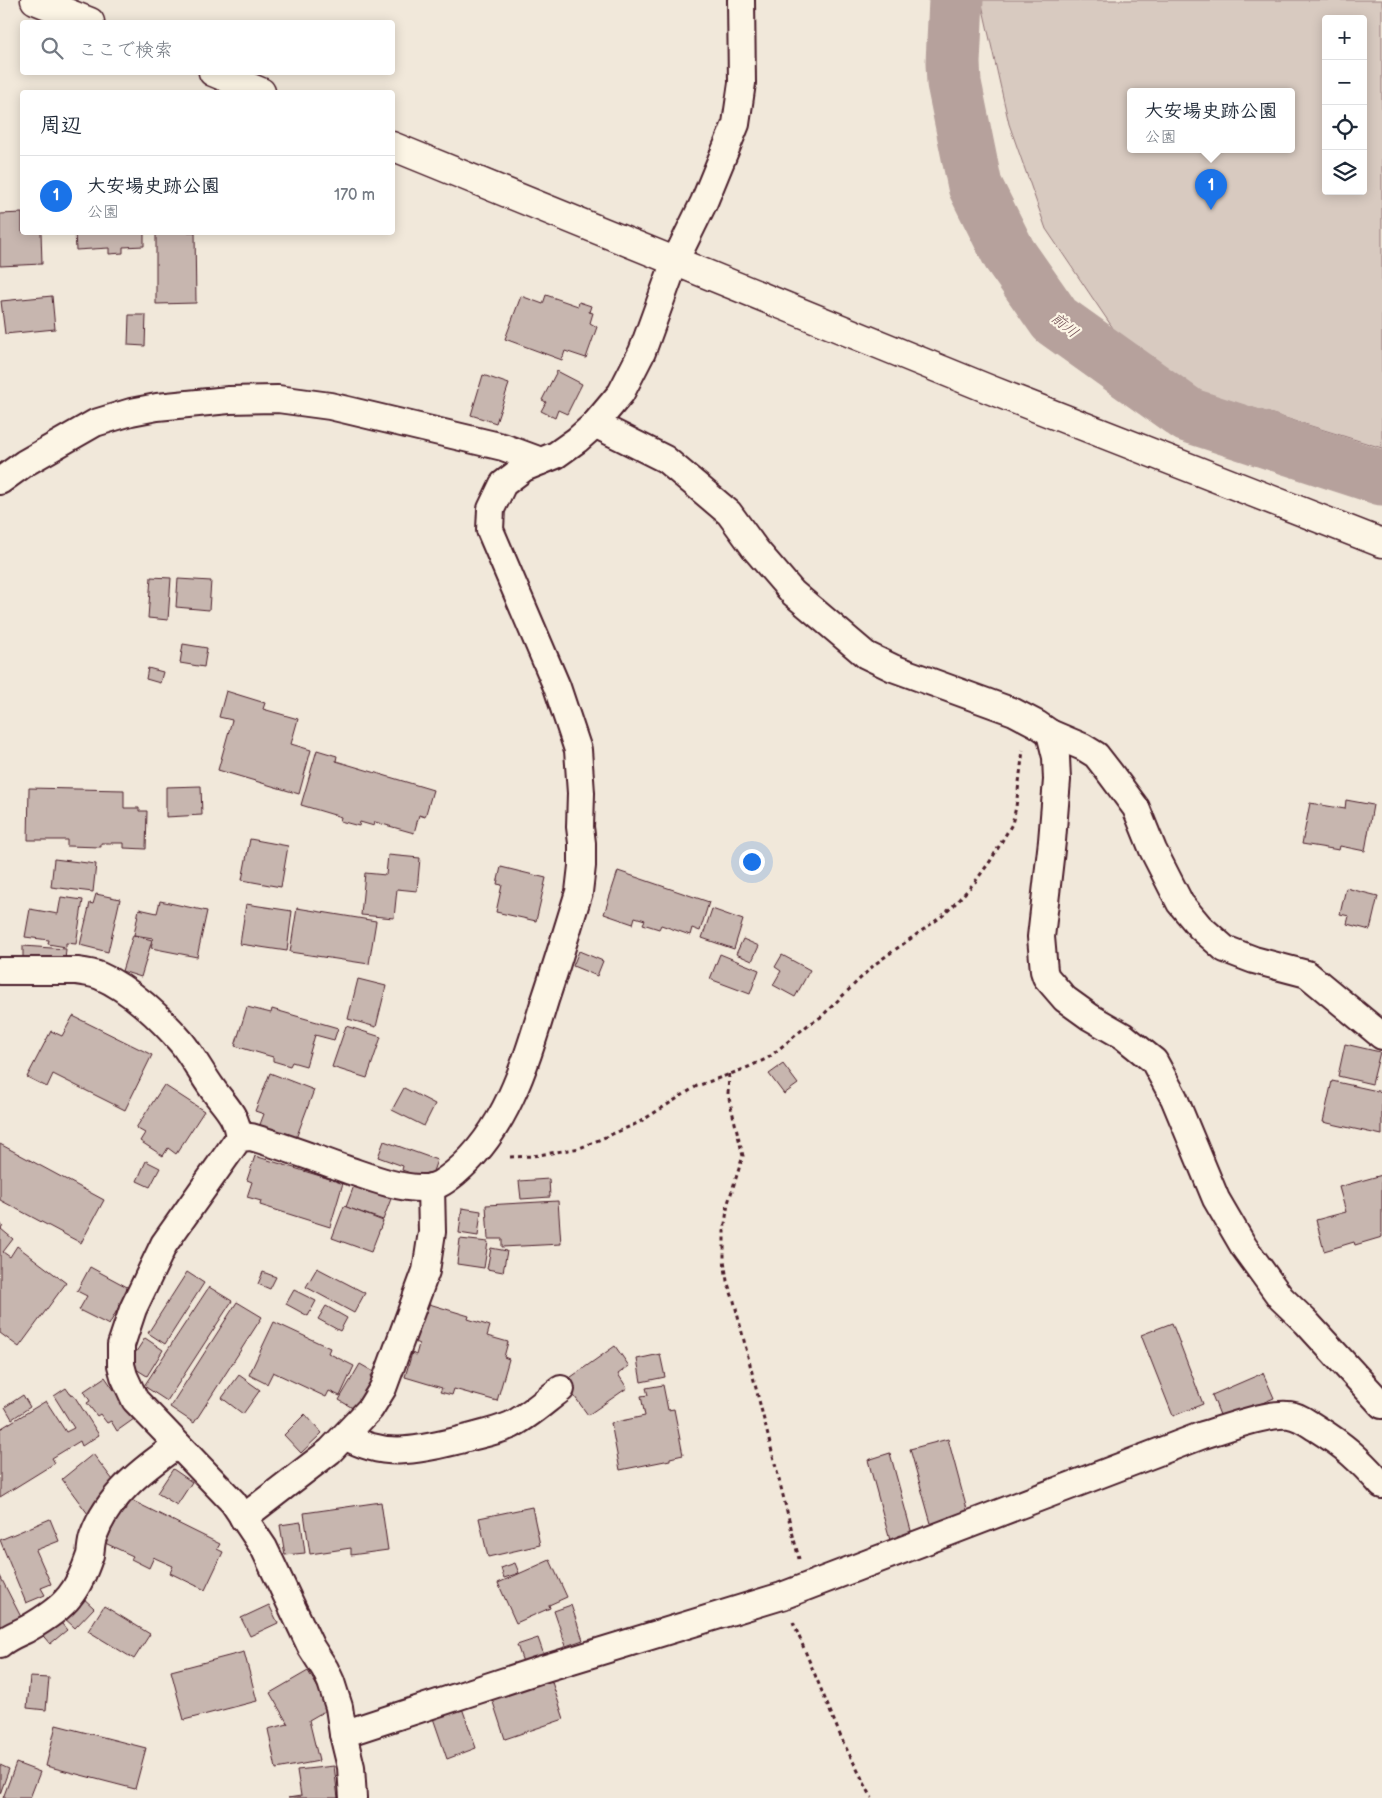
<!DOCTYPE html>
<html lang="ja">
<head>
<meta charset="utf-8">
<style>
  :root { --surface:#fff; --page:#f6f6f7; --text:#1f2937; --muted:#747a83; --line:#e0e1e3; --accent:#1a73e8 }
  body { margin:0; font-family:"Balsamiq Sans","Klee One",sans-serif; background:var(--page); color:var(--text) }
  .controls { position:absolute; right:15px; top:15px; display:grid; overflow:hidden; border-radius:5px; box-shadow:0 2px 12px #0003 }
  .controls button { width:45px; height:45px; display:grid; place-items:center; padding:0; border:0; border-bottom:1px solid var(--line); background:var(--surface); color:var(--text); font:25px sans-serif }
  .you { position:absolute; left:751px; top:861px; width:18px; height:18px; margin:-12px; border:4px solid #fff; border-radius:50%; background:#1a73e8; box-shadow:0 0 0 8px #1a73e833 }
  .badge { display:grid; place-items:center; width:32px; height:32px; border-radius:50%; background:var(--accent); color:#fff; font-size:16px; font-weight:700 }
  .pin { position:absolute; translate:-50% -41px; filter:drop-shadow(0 1px 2px #0008) }
  .pin::after { content:''; position:absolute; top:26px; width:18px; height:15px; background:inherit; clip-path:polygon(0 0,100% 0,50% 100%) }
  .popup { position:absolute; left:1127px; top:88px; width:168px; height:65px; box-sizing:border-box; display:grid; place-content:center; border-radius:5px; background:var(--surface); filter:drop-shadow(0 1px 4px #0005); font-size:16px; white-space:nowrap; color:var(--muted) }
  .popup b { font-size:19px; color:var(--text) }
  .popup::after { content:''; position:absolute; left:50%; top:100%; margin-left:-10px; border:10px solid transparent; border-top-color:var(--surface) }
  .list { margin:0; padding:0; list-style:none }
  h2 { display:flex; justify-content:space-between; align-items:center; height:65px; margin:0; padding:0 20px; font-size:21px }
  h2 small { font-size:16px; font-weight:400; color:var(--muted) }
  .list li { display:grid; grid-template-columns:32px 1fr auto; gap:15px; align-items:center; box-sizing:border-box; height:80px; padding:0 20px; border-top:1px solid var(--line) }
  .list b { display:block; font-size:19px; white-space:nowrap }
  .list p { margin:0; font-size:16px; white-space:nowrap; color:var(--muted) }
  .list em { font-size:16px; font-style:normal; color:var(--muted) }
  .icon { flex:none; width:28px; height:28px; fill:none; stroke:currentColor; stroke-width:2; stroke-linecap:round; stroke-linejoin:round }
  .map { position:relative; flex:none; width:1382px; height:1798px; overflow:hidden }
  .search { position:absolute; background:var(--surface); box-shadow:0 2px 12px #0003; left:20px; top:20px; width:375px; height:55px; display:flex; align-items:center; gap:12px; box-sizing:border-box; padding:0 18px; border-radius:5px; color:var(--muted); font-size:19px }
  .panel { position:absolute; background:var(--surface); box-shadow:0 2px 12px #0003; left:20px; top:90px; width:375px; height:145px; border-radius:5px }
  .map>svg:first-child { display:block }
  .green { fill:#d8cac0; stroke:#917476; fill-rule:evenodd }
  .lines { fill:none; stroke-linecap:round; stroke-linejoin:round }
  .river { stroke:#b6a19c; stroke-width:55 }
  .building { fill:#c7b6af; stroke:#4a1f2b }
  .minor-casing { stroke:#4a1f2b; stroke-width:30 }
  .tertiary-casing { stroke:#4a1f2b; stroke-width:31 }
  .path { stroke:#4a1f2b; stroke-width:3; stroke-dasharray:4 4; stroke-linecap:butt }
  .minor { stroke:#fcf5e5; stroke-width:26 }
  .tertiary { stroke:#fcf5e5; stroke-width:28 }
  .labels { text-anchor:middle; stroke-width:4.5; stroke-linejoin:round; paint-order:stroke }
  .water-label { font-size:15px; font-style:italic; fill:#704c53; stroke:#fcf5e5 }
</style>
</head>
<body>
<div class="map">
<svg width="1382" height="1798" viewBox="0 0 1382 1798">
  <rect width="100%" height="100%" fill="#f1e8da"/>
  <filter id="ink" filterUnits="userSpaceOnUse"><feTurbulence type="fractalNoise" baseFrequency=".02" numOctaves="2"/><feDisplacementMap in="SourceGraphic" scale="10" xChannelSelector="R" yChannelSelector="G"/><feConvolveMatrix kernelMatrix="1 2 1 2 8 2 1 2 1" color-interpolation-filters="sRGB"/></filter>
  <g filter="url(#ink)">
    <path class="green" d="M981,0H1382V448L1198,391L1123,343L1046,229L1009,124ZM1326,19H1363V191H1326ZM1131,91H1291V149H1131Z"/>
    <g class="lines">
      <path class="river" d="M956,0L953,63L954,83L975,186L1009,254L1055,320L1188,415L1382,478"/>
    </g>
    <g class="building">
      <path d="M22,213V232H41L42,264L0,266V214Z"/>
      <path d="M75,232H144V246L123,247V253L109,254V248L76,250Z"/>
      <path d="M156,232H195L196,303L156,304Z"/>
      <path d="M546,295L578,306L579,302L591,306L589,312L593,313L590,323L597,327L586,358L565,351L562,360L505,339L521,296L543,304Z"/>
      <path d="M52,296L55,329L5,334L1,301Z"/>
      <path d="M129,315H146L145,346L128,345Z"/>
      <path d="M557,371L582,384L567,414L558,410L555,418L541,411L546,402L542,400Z"/>
      <path d="M483,375L509,384L496,423L471,415Z"/>
      <path d="M151,577L171,578L168,620L148,618Z"/>
      <path d="M178,579L211,581L209,610L176,607Z"/>
      <path d="M183,644L207,648L204,667L180,663Z"/>
      <path d="M148,668L163,672L160,683L146,679Z"/>
      <path d="M226,691L265,703L263,709L298,719L291,744L311,750L299,794L218,770L232,720L219,717Z"/>
      <path d="M317,750L337,756L336,761L433,790L425,817L419,815L414,833L375,822L374,826L360,822L359,826L340,821L341,817L301,805Z"/>
      <path d="M201,786L202,815L166,817V787Z"/>
      <path d="M29,788L124,790V808H139V811H147L146,849L124,848V843H101V847L67,846V840H28Z"/>
      <path d="M1346,800L1373,805L1365,851L1340,846L1339,850L1302,844L1310,803L1345,809Z"/>
      <path d="M250,839L288,846L281,887L242,880Z"/>
      <path d="M388,855L420,858L417,891L397,889L394,918L361,915L365,873L386,875Z"/>
      <path d="M54,859L96,864L93,892L51,887Z"/>
      <path d="M501,867L546,878L536,921L496,912L502,885L497,884Z"/>
      <path d="M618,871L709,902L700,931L692,928L690,935L661,925L659,929L643,924L645,920L635,917L633,924L604,914Z"/>
      <path d="M1346,888L1378,896L1370,930L1347,924L1349,916L1340,914Z"/>
      <path d="M96,894L120,899L108,952L80,945L90,903L93,904Z"/>
      <path d="M61,897L83,900L76,944L66,943V947L48,944L49,940L25,937L30,909L58,914Z"/>
      <path d="M160,901L207,911L197,957L151,948L153,938L134,935L139,909L157,913Z"/>
      <path d="M246,904L292,911L287,951L240,944Z"/>
      <path d="M297,908L376,921L369,964L290,952Z"/>
      <path d="M712,909L743,920L734,949L702,938Z"/>
      <path d="M133,935L152,940L141,977L122,971Z"/>
      <path d="M743,939L759,946L752,961L736,954Z"/>
      <path d="M23,946L66,949L65,960L23,957Z"/>
      <path d="M579,951L603,961L597,976L573,966Z"/>
      <path d="M720,954L759,970L750,994L710,979Z"/>
      <path d="M782,955L810,970L795,997L773,985L781,971L775,967Z"/>
      <path d="M358,979L386,986L376,1027L348,1019Z"/>
      <path d="M247,1007L271,1013L272,1009L338,1028L334,1040L315,1035L306,1066L292,1062L290,1066L273,1061V1057L235,1046Z"/>
      <path d="M73,1016L152,1055L125,1110L53,1074L47,1087L27,1077L51,1031L62,1036Z"/>
      <path d="M346,1026L381,1037L367,1078L332,1067Z"/>
      <path d="M1345,1044L1380,1052L1372,1084L1338,1076Z"/>
      <path d="M783,1064L798,1084L784,1094L769,1074Z"/>
      <path d="M270,1073L314,1090L295,1141L259,1127L264,1114L255,1111Z"/>
      <path d="M1332,1081L1382,1092V1135L1323,1122Z"/>
      <path d="M164,1085L204,1111L176,1154L168,1148L163,1156L140,1141L145,1133L136,1128Z"/>
      <path d="M404,1088L435,1104L424,1126L392,1110Z"/>
      <path d="M384,1141L437,1160L430,1180L402,1170L403,1166L378,1157Z"/>
      <path d="M0,1144L104,1200L81,1243L0,1200Z"/>
      <path d="M255,1156L343,1183L330,1227L260,1205L261,1201L247,1197L252,1182L247,1180Z"/>
      <path d="M146,1161L160,1168L150,1187L137,1181Z"/>
      <path d="M1382,1175V1237L1355,1245L1354,1242L1324,1251L1316,1220L1346,1212L1339,1187Z"/>
      <path d="M549,1179L550,1197L521,1199L519,1181Z"/>
      <path d="M355,1183L392,1196L383,1220L346,1207Z"/>
      <path d="M558,1201L561,1244L502,1247V1239H488L486,1205Z"/>
      <path d="M344,1206L383,1221L371,1252L332,1238Z"/>
      <path d="M462,1208L481,1211L478,1236L459,1233Z"/>
      <path d="M0,1223L3,1226L1,1229L13,1239L3,1252L10,1257L17,1246L66,1283L19,1347L0,1333Z"/>
      <path d="M460,1239L488,1242L484,1268L457,1264Z"/>
      <path d="M491,1248L507,1251L503,1272L487,1269Z"/>
      <path d="M90,1267L129,1288L109,1325L79,1310L87,1296L77,1291Z"/>
      <path d="M317,1268L365,1293L354,1313L306,1287Z"/>
      <path d="M187,1272L204,1283L165,1344L148,1333Z"/>
      <path d="M263,1272L276,1277L270,1289L258,1284Z"/>
      <path d="M209,1287L232,1301L167,1401L144,1386Z"/>
      <path d="M294,1290L316,1301L308,1316L286,1304Z"/>
      <path d="M237,1302L262,1317L194,1423L170,1407Z"/>
      <path d="M426,1303L469,1316L468,1319L490,1326L487,1336L508,1342L504,1357L509,1359L497,1401L454,1389L452,1395L440,1392L442,1388L405,1377L412,1353L416,1355L419,1344L415,1342Z"/>
      <path d="M326,1306L347,1318L340,1331L318,1319Z"/>
      <path d="M274,1322L330,1348L328,1353L354,1366L340,1396L329,1391L326,1397L273,1372L267,1384L249,1375Z"/>
      <path d="M1172,1323L1203,1404L1173,1416L1141,1335Z"/>
      <path d="M145,1338L163,1350L147,1376L128,1364Z"/>
      <path d="M615,1346L629,1366L618,1374L627,1388L588,1415L564,1382Z"/>
      <path d="M660,1354L665,1377L641,1382L637,1359Z"/>
      <path d="M360,1364L374,1372L370,1377L374,1379L356,1410L339,1400Z"/>
      <path d="M1263,1373L1274,1398L1222,1420L1212,1395Z"/>
      <path d="M239,1375L260,1390L243,1414L222,1398Z"/>
      <path d="M105,1377L134,1419L117,1431L111,1421L107,1423L100,1414L97,1416L87,1403L90,1401L84,1391Z"/>
      <path d="M663,1385L668,1410L674,1409L683,1455L670,1458V1460L620,1470L611,1423L645,1416L641,1396L648,1395L646,1388Z"/>
      <path d="M66,1388L71,1395L73,1394L99,1435L82,1446L80,1441L52,1458L55,1463L0,1497V1429L46,1401L66,1432L74,1428L54,1396Z"/>
      <path d="M23,1395L30,1407L12,1419L5,1407Z"/>
      <path d="M305,1414L322,1433L301,1453L284,1435Z"/>
      <path d="M948,1439L969,1517L932,1527L910,1449Z"/>
      <path d="M890,1453L913,1538L891,1544L868,1460Z"/>
      <path d="M93,1454L116,1484L107,1499L88,1514L62,1479Z"/>
      <path d="M173,1469L192,1482L177,1505L157,1493Z"/>
      <path d="M131,1500L220,1544L217,1549L223,1552L205,1590L170,1573L173,1566L155,1558L154,1557L149,1568L131,1559L133,1556L105,1543L122,1509L125,1511Z"/>
      <path d="M381,1502L388,1550L351,1555V1548L310,1554L304,1513Z"/>
      <path d="M532,1507L540,1545L488,1557L479,1518Z"/>
      <path d="M50,1519L59,1541L36,1550L51,1584L41,1588L45,1595L26,1603L0,1540Z"/>
      <path d="M301,1522L305,1553L285,1555L280,1525Z"/>
      <path d="M550,1560L567,1597L549,1605L550,1608L516,1623L498,1583Z"/>
      <path d="M515,1563L519,1573L504,1578L501,1568Z"/>
      <path d="M0,1576L21,1617L0,1628Z"/>
      <path d="M81,1596L94,1608L75,1628L62,1616Z"/>
      <path d="M269,1605L278,1623L250,1636L241,1618Z"/>
      <path d="M571,1605L583,1640L566,1646L554,1611Z"/>
      <path d="M104,1606L150,1634L134,1659L88,1631Z"/>
      <path d="M56,1617L67,1630L50,1644L39,1631Z"/>
      <path d="M538,1638L545,1658L524,1665L517,1645Z"/>
      <path d="M244,1652L257,1701L184,1720L171,1671Z"/>
      <path d="M308,1671L330,1708L309,1720L319,1761L276,1769L268,1729L288,1724L270,1693Z"/>
      <path d="M549,1673L564,1719L505,1739L490,1693Z"/>
      <path d="M30,1677L49,1678L46,1710L27,1708Z"/>
      <path d="M462,1708L476,1748L447,1759L433,1718Z"/>
      <path d="M56,1725L146,1748L135,1789L46,1766Z"/>
      <path d="M16,1763L40,1772L30,1798H3Z"/>
      <path d="M0,1765L9,1769L0,1794Z"/>
      <path d="M334,1766L338,1798H288L301,1796L297,1770Z"/>
    </g>
    <g class="lines">
      <defs>
        <g id="minor">
          <path d="M595,424L665,459L696,485L729,513L756,550L793,593L866,655L893,668L1014,712L1037,724L1050,733L1056,757L1057,780L1052,841L1041,937L1044,971L1046,977L1065,999L1090,1017L1123,1036L1154,1061L1174,1098L1216,1199L1244,1247L1281,1298L1306,1322L1382,1405"/>
          <path d="M0,481L25,463L95,423L131,412L157,407L229,400L278,399L330,406L503,447L541,461"/>
          <path d="M1050,733L1083,747L1096,755L1110,773L1136,808L1153,850L1180,903L1200,927L1225,949L1254,960L1307,974L1382,1036"/>
          <path d="M0,971H77C85,972 93,973 100,976C130,989 161,1018 182,1043C193,1057 202,1074 212,1088C225,1107 236,1113 239,1138"/>
          <path d="M345,1436C385,1459 417,1450 460,1440C477,1435 495,1432 511,1425C529,1416 545,1401 561,1389"/>
          <path d="M243,1518L330,1451L370,1409L383,1388L426,1271L432,1232L431,1187"/>
          <path d="M0,1644C8,1637 17,1634 27,1629C41,1621 59,1610 69,1597C79,1585 85,1570 90,1555C91,1549 91,1543 93,1537C108,1495 143,1469 177,1445"/>
          <path d="M343,1734L536,1671L782,1596L1203,1435C1224,1429 1269,1412 1289,1415C1299,1416 1308,1423 1316,1428C1345,1446 1360,1460 1382,1485"/>
          <path d="M353,1798L351,1767L343,1734L339,1707L331,1682L325,1669L311,1647L264,1548L233,1502L135,1400L124,1376L121,1365V1345L133,1309L164,1244L239,1138L251,1137C283,1146 314,1158 345,1169C369,1177 396,1188 422,1188C435,1189 445,1181 455,1173C507,1130 526,1062 545,1000C557,964 568,928 579,892L582,866V843L580,827L581,793L578,750L557,687L490,530L491,509L503,484L524,468L556,455L577,440L595,424L621,393L642,352L675,261L704,202L736,124L742,83L741,0"/>
        </g>
        <g id="tertiary">
          <path d="M35,0L90,22"/>
          <path d="M213,72L261,92"/>
          <path d="M392,146L991,390L1382,543"/>
        </g>
      </defs>
      <use href="#minor" class="minor-casing"/>
      <use href="#tertiary" class="tertiary-casing"/>
      <g class="path">
        <path d="M729,1074L728,1094L743,1156L728,1203L724,1231V1260L727,1281L734,1301L799,1559"/>
        <path d="M510,1157L533,1156L580,1148L638,1123L697,1086L744,1069L768,1058L808,1025L821,1017L875,964L941,917L952,907L975,882L991,860L1012,824L1016,807L1023,750"/>
        <path d="M793,1622L843,1742L872,1798"/>
      </g>
      <use href="#minor" class="minor"/>
      <use href="#tertiary" class="tertiary"/>
    </g>
  </g>
  <g class="labels">
    <g class="water-label">
      <text transform="translate(1065 325) rotate(40)" y="5">前川</text>
    </g>
  </g>
</svg>
<div class="controls">
<button>+</button>
<button>−</button>
<button><svg class="icon" aria-label="locate" viewBox="0 0 24 24"><circle cx="12" cy="12" r="6"/><path d="M12 2v4M12 18v4M2 12h4M18 12h4"/></svg></button>
<button><svg class="icon" aria-label="layers" viewBox="0 0 24 24"><path d="M12 4l9 5-9 5-9-5zM3 14l9 5 9-5"/></svg></button>
</div>
<div class="you"></div>
<div class="pin badge" style="left:1211px;top:210px">1</div>
<div class="popup"><b>大安場史跡公園</b>公園</div>
<div class="search"><svg class="icon" aria-label="search" viewBox="0 0 24 24"><circle cx="10" cy="10" r="6"/><path d="M15 15l6 6"/></svg>ここで検索</div>
<section class="panel">
<h2>周辺<small></small></h2>
<ul class="list">
<li><span class="badge">1</span><div><b>大安場史跡公園</b><p>公園</p></div><em>170 m</em></li>
</ul>
</section>
</div>
</body>
</html>
